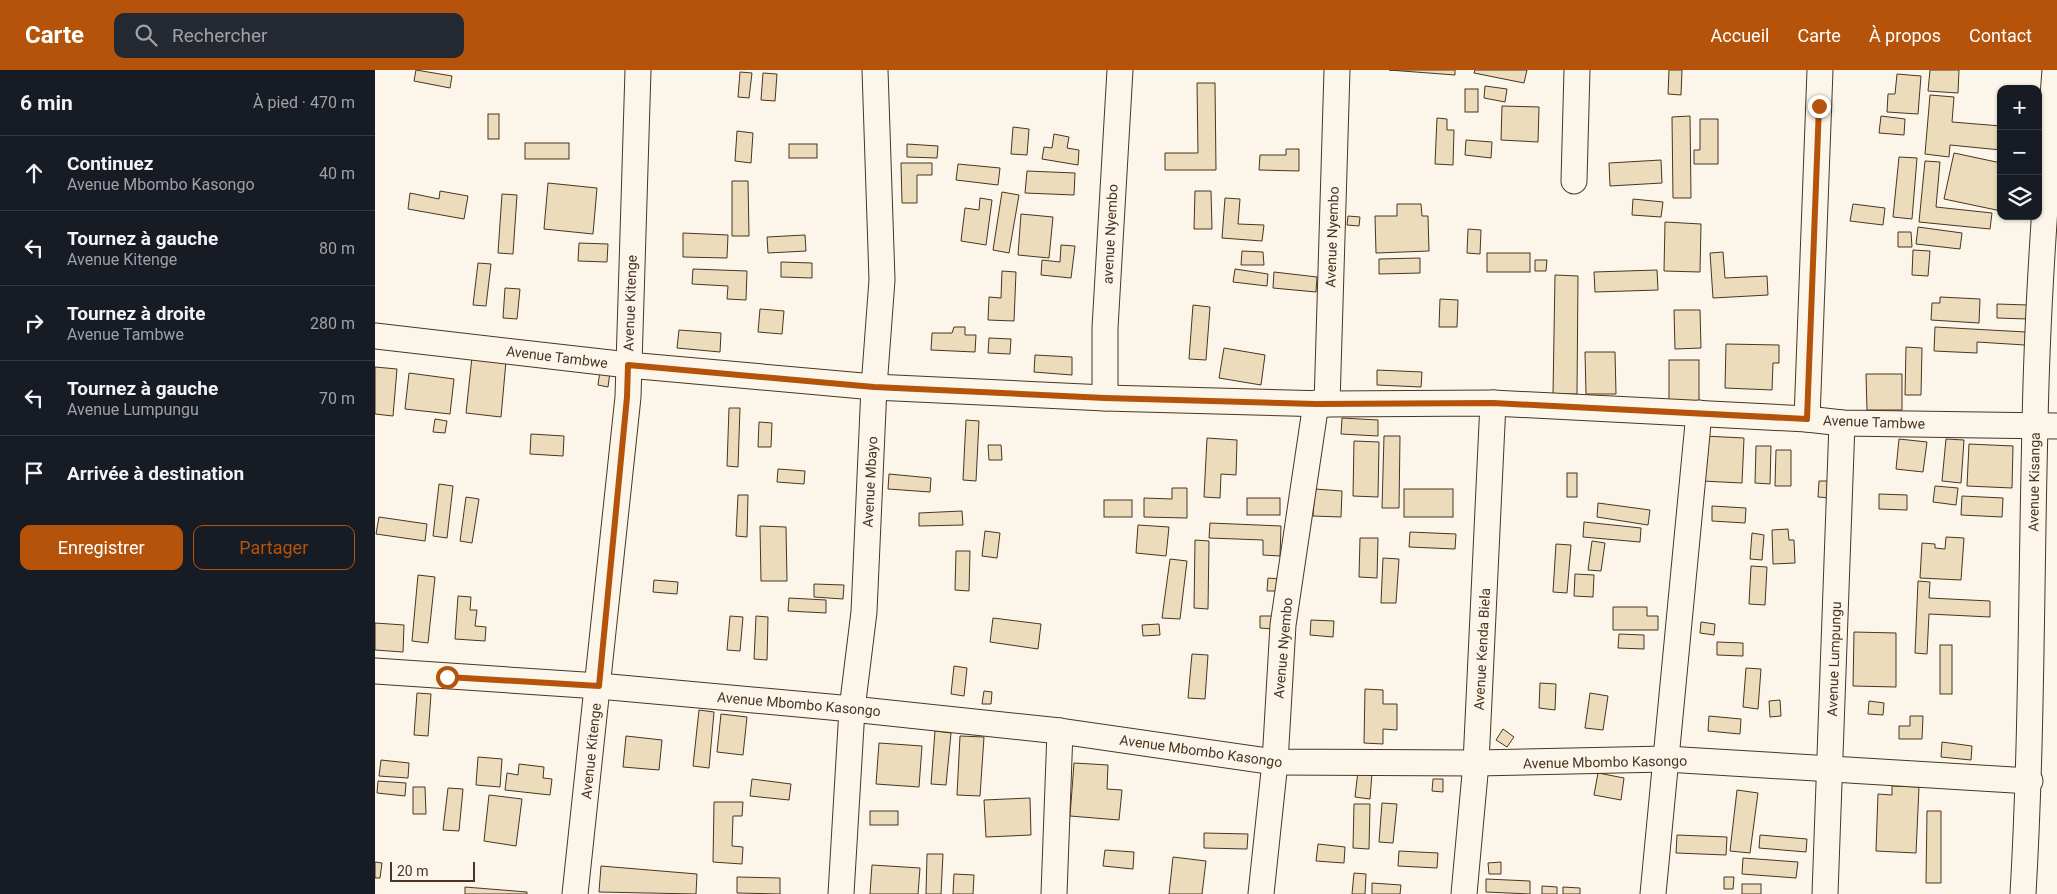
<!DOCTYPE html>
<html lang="fr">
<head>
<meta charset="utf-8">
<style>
  :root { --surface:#171b24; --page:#242831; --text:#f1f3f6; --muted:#9ea1a6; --line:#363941; --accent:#b45309 }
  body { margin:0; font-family:Roboto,sans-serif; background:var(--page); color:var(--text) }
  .controls { position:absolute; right:15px; top:15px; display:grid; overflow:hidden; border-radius:10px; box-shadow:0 1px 4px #0004 }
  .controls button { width:45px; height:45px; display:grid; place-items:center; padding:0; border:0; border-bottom:1px solid var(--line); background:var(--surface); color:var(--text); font:25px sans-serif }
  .scale { position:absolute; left:15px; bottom:12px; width:85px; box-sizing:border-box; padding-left:5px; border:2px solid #4a3520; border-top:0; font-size:14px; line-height:18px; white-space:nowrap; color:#4a3520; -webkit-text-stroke:4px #fbf6e9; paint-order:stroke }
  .stop { position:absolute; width:15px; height:15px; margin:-11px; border:4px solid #b45309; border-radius:50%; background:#fff }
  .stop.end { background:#b45309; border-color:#fff; box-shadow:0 1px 5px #0008 }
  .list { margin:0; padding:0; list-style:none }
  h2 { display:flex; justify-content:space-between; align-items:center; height:65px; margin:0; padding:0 20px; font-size:21px }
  h2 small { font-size:16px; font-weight:400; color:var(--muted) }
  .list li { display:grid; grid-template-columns:32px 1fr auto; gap:15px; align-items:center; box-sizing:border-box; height:75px; padding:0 20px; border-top:1px solid var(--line) }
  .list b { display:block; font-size:19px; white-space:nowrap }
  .list p { margin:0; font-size:16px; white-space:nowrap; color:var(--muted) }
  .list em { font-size:16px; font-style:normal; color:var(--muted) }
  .actions { display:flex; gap:10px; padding:15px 20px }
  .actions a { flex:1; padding:11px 0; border:1px solid var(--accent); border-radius:10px; text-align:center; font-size:18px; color:var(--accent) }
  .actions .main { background:var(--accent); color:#fff }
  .icon { flex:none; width:28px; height:28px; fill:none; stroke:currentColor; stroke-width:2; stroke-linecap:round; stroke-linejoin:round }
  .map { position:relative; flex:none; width:1682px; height:824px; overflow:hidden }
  header { display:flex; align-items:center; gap:30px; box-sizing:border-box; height:70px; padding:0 25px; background:var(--accent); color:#fff }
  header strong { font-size:24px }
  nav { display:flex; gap:28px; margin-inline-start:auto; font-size:18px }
  .search { width:350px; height:45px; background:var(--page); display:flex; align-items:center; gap:12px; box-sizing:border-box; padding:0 18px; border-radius:10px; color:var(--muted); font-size:19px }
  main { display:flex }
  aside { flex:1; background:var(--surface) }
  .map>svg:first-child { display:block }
  .building { fill:#ecdcbc; stroke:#4a3520 }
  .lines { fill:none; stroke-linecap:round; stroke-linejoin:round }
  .minor-casing { stroke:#4a3520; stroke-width:27 }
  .minor { stroke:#fbf6e9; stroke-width:25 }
  .route { stroke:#b45309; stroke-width:6 }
  .labels { text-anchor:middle; stroke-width:4; stroke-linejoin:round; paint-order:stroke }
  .street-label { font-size:14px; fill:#4a3520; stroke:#fbf6e9 }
</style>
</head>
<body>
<header>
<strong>Carte</strong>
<div class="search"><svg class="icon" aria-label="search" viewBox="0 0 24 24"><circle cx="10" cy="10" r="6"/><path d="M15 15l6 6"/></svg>Rechercher</div>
<nav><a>Accueil</a><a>Carte</a><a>À propos</a><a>Contact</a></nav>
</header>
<main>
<aside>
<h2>6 min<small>À pied · 470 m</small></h2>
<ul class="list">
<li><svg class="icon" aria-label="ahead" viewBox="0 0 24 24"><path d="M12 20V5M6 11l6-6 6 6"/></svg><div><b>Continuez</b><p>Avenue Mbombo Kasongo</p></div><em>40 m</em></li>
<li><svg class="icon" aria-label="left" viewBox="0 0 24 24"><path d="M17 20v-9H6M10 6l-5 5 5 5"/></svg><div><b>Tournez à gauche</b><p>Avenue Kitenge</p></div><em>80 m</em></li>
<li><svg class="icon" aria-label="right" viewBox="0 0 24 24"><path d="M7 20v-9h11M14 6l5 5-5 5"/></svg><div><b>Tournez à droite</b><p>Avenue Tambwe</p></div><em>280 m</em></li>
<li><svg class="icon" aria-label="left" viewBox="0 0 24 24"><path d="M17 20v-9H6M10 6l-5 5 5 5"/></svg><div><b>Tournez à gauche</b><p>Avenue Lumpungu</p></div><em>70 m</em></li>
<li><svg class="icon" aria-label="arrive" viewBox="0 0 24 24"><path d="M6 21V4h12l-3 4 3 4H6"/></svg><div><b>Arrivée à destination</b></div></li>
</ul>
<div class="actions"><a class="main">Enregistrer</a><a>Partager</a></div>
</aside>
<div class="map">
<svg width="1682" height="824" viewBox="0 0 1682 824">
  <rect width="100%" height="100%" fill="#fbf6e9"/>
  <g class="building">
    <path d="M41,0L77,6L75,18L39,11Z"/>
    <path d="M1014,0H1080V5Z"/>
    <path d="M1100,0H1152L1149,13L1099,3Z"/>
    <path d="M1294,0H1307L1306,25L1293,24Z"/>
    <path d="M1555,0H1584L1583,23L1553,21Z"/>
    <path d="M365,2L377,3L374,28L363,27Z"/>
    <path d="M388,3L402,4L400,31L386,30Z"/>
    <path d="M1522,4L1546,6L1543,44L1512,42L1513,24H1520Z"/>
    <path d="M822,13H840L841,100H790V83H823Z"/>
    <path d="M1110,16L1132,19L1130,32L1109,28Z"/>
    <rect x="1090" y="19" width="13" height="23"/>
    <path d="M1555,25L1579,27L1577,52L1626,56V80L1575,75L1574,87L1550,84Z"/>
    <path d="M1127,36L1164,37L1163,72L1126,70Z"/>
    <rect x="113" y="44" width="11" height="25"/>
    <path d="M1315,46L1316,128H1298L1297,47Z"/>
    <path d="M1506,46L1530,49L1529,65L1504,63Z"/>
    <path d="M1062,48L1072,49V60H1079L1078,95L1060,94Z"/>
    <path d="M1325,49H1343V94H1319V80H1325Z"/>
    <path d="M638,57L654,59L652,85L636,84Z"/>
    <path d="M362,61L378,63L376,93L360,91Z"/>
    <path d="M679,64L694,67L692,78L704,80L703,95L667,89L669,77L677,78Z"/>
    <path d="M1091,70L1117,72L1116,88L1090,85Z"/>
    <rect x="150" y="73" width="44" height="16"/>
    <rect x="414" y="74" width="28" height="14"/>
    <path d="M532,74L563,76L562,88L532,87Z"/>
    <path d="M911,79H924V101L884,100L885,85H911Z"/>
    <path d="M1579,83L1626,93V141L1569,129Z"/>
    <path d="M1524,87L1542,88L1537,149L1518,147Z"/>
    <path d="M1286,90L1287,113L1235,116L1234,93Z"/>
    <path d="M1550,91L1565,92L1561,137L1617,143L1615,159L1544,152Z"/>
    <path d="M526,93H557V105H542V133H527Z"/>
    <path d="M583,94L625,98L623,115L581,110Z"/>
    <path d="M652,101L700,103L699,125L650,123Z"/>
    <path d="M357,111H373L374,166H357Z"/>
    <path d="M173,113L222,118L218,164L169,159Z"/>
    <path d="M65,121L93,126L89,149L33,139L35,123L64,129Z"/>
    <path d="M820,121H836L837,159H819Z"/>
    <path d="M627,122L644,125L634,183L618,180Z"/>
    <path d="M127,124L142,125L138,184L123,183Z"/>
    <path d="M605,128L617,130L611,175L586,171L590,138L604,140Z"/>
    <path d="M850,128L865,129L863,154L889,155L887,171L847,168Z"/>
    <path d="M1258,129L1288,132L1286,147L1257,145Z"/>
    <path d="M1022,134H1046L1047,146H1053L1054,181L1001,183L1000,146H1022Z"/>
    <path d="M1478,134L1510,138L1508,155L1475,151Z"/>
    <path d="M646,144L678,147L674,188L643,185Z"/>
    <path d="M973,146L985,147L984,156L972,155Z"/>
    <path d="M1290,152L1326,154L1325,202L1289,201Z"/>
    <path d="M1543,157L1587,163L1585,179L1541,174Z"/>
    <path d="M1093,159L1106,160L1105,184L1092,183Z"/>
    <path d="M1523,162H1536L1537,177H1523Z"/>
    <path d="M308,163L353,165L352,188L308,187Z"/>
    <path d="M430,165L431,181L393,183L392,167Z"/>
    <path d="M204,173L233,174L232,192L203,191Z"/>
    <path d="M686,175L700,176L696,208L666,205L667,190L685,192Z"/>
    <path d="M1538,180L1555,181L1553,206L1537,205Z"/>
    <path d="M867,181L888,182L889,195H866Z"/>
    <path d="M1348,182L1350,208L1392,206L1393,225L1338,228L1335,183Z"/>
    <rect x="1112" y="183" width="43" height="19"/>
    <path d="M1045,188V203L1004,204V189Z"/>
    <path d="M1160,190H1172L1171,201H1160Z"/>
    <path d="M406,192L437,193V208L406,207Z"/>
    <path d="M103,193L116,194L111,236L98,235Z"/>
    <path d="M318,199L372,201L371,230L352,229L353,216L317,214Z"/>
    <path d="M860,199L893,204L892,216L858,212Z"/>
    <path d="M1282,200L1283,220L1220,222L1219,202Z"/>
    <path d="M627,201L641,202L639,251L613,250L614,227L626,228Z"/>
    <path d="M899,202L942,207L941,222L898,218Z"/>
    <path d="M1180,205L1203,206L1202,324H1178Z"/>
    <path d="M130,218L145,219L142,249L128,248Z"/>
    <path d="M1565,227L1605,229L1604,253L1556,250L1557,233H1565Z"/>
    <path d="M1065,229L1083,230L1082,257H1064Z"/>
    <path d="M1622,234L1653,235V249L1622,248Z"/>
    <path d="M818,235L835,237L831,290L814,289Z"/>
    <path d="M385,239L409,241L407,264L383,262Z"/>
    <path d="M1299,240H1325L1326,278L1300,279Z"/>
    <path d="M579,257H590V265H601L600,282L556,280L557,263H577Z"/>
    <path d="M1560,257L1651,262L1650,275L1602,272V283L1559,281Z"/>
    <path d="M304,260L346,263L345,282L302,278Z"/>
    <path d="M614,268L636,269L635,284L613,283Z"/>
    <path d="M1351,274L1404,275V293H1398L1397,320L1350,318Z"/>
    <path d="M1531,277L1547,278L1546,325H1530Z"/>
    <path d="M849,278L890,285L886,315L844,308Z"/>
    <path d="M1210,282H1240L1241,324H1211Z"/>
    <path d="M660,285L697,287V305L659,302Z"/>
    <path d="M97,287L131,291L126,347L91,343Z"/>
    <rect x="1294" y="290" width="30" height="41"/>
    <path d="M0,297L22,299L18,346L0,344Z"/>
    <path d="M1002,300L1047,302L1046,317L1002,315Z"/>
    <path d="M225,301L235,302L233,317L223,315Z"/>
    <path d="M34,303L79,309L75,344L30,339Z"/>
    <path d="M1491,304H1527V340H1492Z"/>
    <path d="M354,338H365L363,397L352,396Z"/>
    <path d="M967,348L1003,350V366L966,364Z"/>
    <path d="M60,349L72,351L70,363L58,362Z"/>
    <path d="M591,350L604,351L601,411L588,410Z"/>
    <path d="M384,352L397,353L396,377H383Z"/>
    <path d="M156,364L189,366L188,386L155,384Z"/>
    <path d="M1009,366H1025L1024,438H1007Z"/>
    <path d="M1329,366L1369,368L1367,413L1327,411Z"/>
    <path d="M832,368L862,370L861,405L846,404L845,428L829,427Z"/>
    <path d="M1524,369L1552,372L1548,402L1521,399Z"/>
    <path d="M1571,369L1589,370L1586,413L1567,411Z"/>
    <path d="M979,371L1004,372L1003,427L978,426Z"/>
    <path d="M1594,374L1638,376L1637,418L1592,416Z"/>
    <path d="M613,375H626L627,390H614Z"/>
    <path d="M1381,376H1396L1395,414L1380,413Z"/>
    <path d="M1401,380H1416V416H1400Z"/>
    <path d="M403,399L430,401L429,414L402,412Z"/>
    <rect x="1192" y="403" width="10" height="24"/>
    <path d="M514,404L556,408L555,422L513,419Z"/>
    <path d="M1444,411H1457L1456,428L1443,427Z"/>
    <path d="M64,414L78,416L72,468L58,466Z"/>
    <path d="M1560,416L1583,418L1581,435L1558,432Z"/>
    <path d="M797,418H812V448L769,447V428L797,429Z"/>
    <path d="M940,419L967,421L966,447L938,446Z"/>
    <rect x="1029" y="419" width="49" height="28"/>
    <path d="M1504,424L1532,425V440L1504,439Z"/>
    <path d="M363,425H373L372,467L361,466Z"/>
    <path d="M1587,426L1628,428L1627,447L1586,445Z"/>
    <path d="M91,427L104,429L97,473L85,471Z"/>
    <rect x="872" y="428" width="33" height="17"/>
    <rect x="729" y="430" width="28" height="17"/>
    <path d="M1223,433L1275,440L1273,455L1222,447Z"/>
    <path d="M1337,436L1371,438L1370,453L1337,451Z"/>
    <path d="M587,441L588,455L544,456V443Z"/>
    <path d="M4,447L52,454L50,471L1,464Z"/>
    <path d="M1209,452L1266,458L1265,472L1208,467Z"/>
    <path d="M835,453L906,456L905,486L888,485V470L834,468Z"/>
    <path d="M763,455L794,457L791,486L761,483Z"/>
    <path d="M385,456L411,457L412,511H386Z"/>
    <path d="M1413,459L1414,470H1419L1420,493L1398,494L1397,460Z"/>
    <path d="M610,461L625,463L622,488L607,486Z"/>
    <path d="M1035,462L1081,464L1080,479L1034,477Z"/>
    <path d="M1377,463L1389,465L1387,490L1375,489Z"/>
    <path d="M1571,467L1589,468L1586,510L1545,508L1547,473L1560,474V478L1570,479Z"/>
    <path d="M985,468H1003L1002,508L984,507Z"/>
    <path d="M820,470L834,471L833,539L819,538Z"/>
    <path d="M1217,471L1230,473L1226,501L1213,500Z"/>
    <path d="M1181,474L1196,475L1192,523L1178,522Z"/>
    <path d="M581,481H595L594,521L580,520Z"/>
    <path d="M1008,488L1024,489L1021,533H1006Z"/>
    <path d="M795,489L812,491L805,549L787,548Z"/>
    <path d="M1376,496L1392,497L1390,535L1374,534Z"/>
    <path d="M1200,504L1219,505L1218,527L1199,526Z"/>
    <path d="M43,505L60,507L53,573L37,571Z"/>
    <path d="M893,508L905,509L904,521H892Z"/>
    <path d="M279,510L303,512L302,524L278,522Z"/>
    <path d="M1543,511L1555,512L1554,528L1615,531V547L1554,544L1552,584L1540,583Z"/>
    <path d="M439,514L469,515L468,529L439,527Z"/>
    <path d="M83,526L96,527L95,540H102L100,556L111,557L110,571L80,569Z"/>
    <path d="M414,528L451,530V543L413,541Z"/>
    <path d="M1238,537H1272V546H1283V560H1238Z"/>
    <path d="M355,546L368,547L365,581L352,580Z"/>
    <path d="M381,546L393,547L392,590L379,589Z"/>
    <path d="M885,546H899L898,559L885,558Z"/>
    <path d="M618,548L666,554L663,579L615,572Z"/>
    <path d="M936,550L959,551L958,567L935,565Z"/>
    <path d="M1326,552L1340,554L1339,565L1325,563Z"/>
    <path d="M0,553L29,555L28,582L0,580Z"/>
    <path d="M784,554L785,565L768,566L767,555Z"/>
    <path d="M1479,562L1521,563V617L1478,616Z"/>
    <path d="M1244,564L1269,565V579L1243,578Z"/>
    <path d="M1342,572L1368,573V586L1342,585Z"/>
    <rect x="1565" y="575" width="12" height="49"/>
    <path d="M817,584L833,585L830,629L813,628Z"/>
    <path d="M579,596L592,598L589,626L576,624Z"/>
    <path d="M1371,598L1386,599L1383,639L1368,637Z"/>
    <path d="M1165,613L1181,614L1180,640L1164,638Z"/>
    <path d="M990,619L1008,620V634H1022V660L1008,659V674L989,673Z"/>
    <path d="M609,621L617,622L616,634H607Z"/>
    <path d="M42,623L56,624L53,666L39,665Z"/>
    <path d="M1215,623L1233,626L1228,660L1210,658Z"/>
    <path d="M1405,630L1406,646L1395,647L1394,631Z"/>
    <path d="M1494,631L1509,633L1508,645L1493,644Z"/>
    <path d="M324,640L339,642L334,698L318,696Z"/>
    <path d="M346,644L372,647L368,685L342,682Z"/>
    <path d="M1334,646L1366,649L1365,664L1333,661Z"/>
    <path d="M1535,646H1548L1547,669H1524V656H1535Z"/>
    <path d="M1128,659L1139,667L1132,677L1121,670Z"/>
    <path d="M560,661L576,663L571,715L556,714Z"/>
    <path d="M251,666L287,670L284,700L248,697Z"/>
    <path d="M585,666L609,667L605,726L582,725Z"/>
    <path d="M1567,672L1597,676L1596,690L1566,687Z"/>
    <path d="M504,673L547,676L544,717L501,714Z"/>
    <path d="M103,687L127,689L125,717L101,715Z"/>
    <path d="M6,690L34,693L33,708L4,706Z"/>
    <path d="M699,693L733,695L732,719L747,720L744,750L695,746Z"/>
    <path d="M144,694L169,697L168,708L177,709L175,725L130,720L132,703L143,705Z"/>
    <path d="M983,701L997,703L995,729L980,727Z"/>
    <path d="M1223,703L1249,708L1246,730L1219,725Z"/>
    <path d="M377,709L416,714L414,730L375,726Z"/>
    <path d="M1058,709H1068V722L1057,721Z"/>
    <path d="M3,711L31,713L30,726L2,723Z"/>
    <path d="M1517,716L1544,717L1541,783L1501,781L1503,724L1517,725Z"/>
    <path d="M38,717H50L51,744H38Z"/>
    <path d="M73,718L88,719L84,761L68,760Z"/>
    <path d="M1362,720L1383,723L1375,783L1355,781Z"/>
    <path d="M114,725L147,729L141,776L109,771Z"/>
    <path d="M655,728L656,765L611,767L609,730Z"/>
    <path d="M339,732H368L367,746H358L357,776L368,777L367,794L338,792Z"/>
    <path d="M1007,733L1022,734L1018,773L1004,772Z"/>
    <path d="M979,734H995L994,779L978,778Z"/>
    <rect x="495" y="741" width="28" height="14"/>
    <path d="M1552,741H1566V813H1551Z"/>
    <path d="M829,763L873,764L872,779L829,778Z"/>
    <path d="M1302,765L1352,767L1351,785L1301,783Z"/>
    <path d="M1385,765L1432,769L1431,782L1384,778Z"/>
    <path d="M943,774L970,777L969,793L941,791Z"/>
    <path d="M730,780L759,782L758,799L728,796Z"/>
    <path d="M1024,781L1063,783L1062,798L1023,796Z"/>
    <path d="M552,784H568L566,824H551Z"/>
    <path d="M798,787L831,791L827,824H794Z"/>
    <path d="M1368,788L1423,792L1421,808L1367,804Z"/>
    <path d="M0,792L7,793L5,808H0Z"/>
    <path d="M1126,792V804H1114L1113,793Z"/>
    <path d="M497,795L545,798L543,824H495Z"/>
    <path d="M226,796L322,804L321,824L224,822Z"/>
    <path d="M979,803L991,804L990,824H977Z"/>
    <path d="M579,804L599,805L598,824H578Z"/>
    <path d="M362,807L405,808V824L362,823Z"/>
    <path d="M1349,807H1359L1358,819H1349Z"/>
    <path d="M1111,809L1155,811V824L1111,822Z"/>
    <path d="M997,813L1026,815L1025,824H997Z"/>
    <rect x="1367" y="814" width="19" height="10"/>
    <path d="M1167,816L1182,817V824H1167Z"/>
    <path d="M90,817L152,822V824H90Z"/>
    <path d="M1188,817L1205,818V824H1188Z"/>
  </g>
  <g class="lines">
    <defs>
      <g id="minor">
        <path d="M1199,111L1202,0"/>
        <path d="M0,266L253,295L499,317L730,328L952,334L1118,333L1432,349L1467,353L1682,356"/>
        <path d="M730,328V258L745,0"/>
        <path d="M952,334L962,0"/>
        <path d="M1432,349L1445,0"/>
        <path d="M0,601L224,616L477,639L685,661L900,692L1101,693L1291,689L1655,711"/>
        <path d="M200,824L253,327L263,0"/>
        <path d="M466,824L477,639L489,542L499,317L507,210L500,0"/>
        <path d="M679,824L685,661"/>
        <path d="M886,824L900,692L908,555L941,333"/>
        <path d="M1089,824L1101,693L1118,333"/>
        <path d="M1278,824L1324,343"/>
        <path d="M1450,824L1467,353"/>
        <path d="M1648,824C1657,668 1656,512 1660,356C1662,237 1671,119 1680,0"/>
      </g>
    </defs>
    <use href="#minor" class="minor-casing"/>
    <use href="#minor" class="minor"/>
  </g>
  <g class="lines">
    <path class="route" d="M72,607L224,616L252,327L253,295L499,317L730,328L941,334L1118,333L1432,349L1444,36"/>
  </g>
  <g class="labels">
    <g class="street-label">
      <text transform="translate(735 164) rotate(-87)" y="5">avenue Nyembo</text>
      <text transform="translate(957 167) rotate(-88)" y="5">Avenue Nyembo</text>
      <text transform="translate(255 233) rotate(-88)" y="5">Avenue Kitenge</text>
      <text transform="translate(182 287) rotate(7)" y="5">Avenue Tambwe</text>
      <text transform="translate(1499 352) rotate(2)" y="5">Avenue Tambwe</text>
      <text transform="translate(495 412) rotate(-87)" y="5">Avenue Mbayo</text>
      <text transform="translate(1659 412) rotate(-89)" y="5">Avenue Kisanga</text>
      <text transform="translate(908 578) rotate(-85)" y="5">Avenue Nyembo</text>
      <text transform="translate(1107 579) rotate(-87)" y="5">Avenue Kenda Biela</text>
      <text transform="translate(1459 589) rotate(-88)" y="5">Avenue Lumpungu</text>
      <text transform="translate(424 634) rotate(5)" y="5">Avenue Mbombo Kasongo</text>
      <text transform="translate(216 681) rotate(-84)" y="5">Avenue Kitenge</text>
      <text transform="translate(826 681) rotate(8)" y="5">Avenue Mbombo Kasongo</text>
      <text transform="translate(1230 692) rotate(-1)" y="5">Avenue Mbombo Kasongo</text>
    </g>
  </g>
</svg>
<div class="controls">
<button>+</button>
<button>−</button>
<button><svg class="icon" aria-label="layers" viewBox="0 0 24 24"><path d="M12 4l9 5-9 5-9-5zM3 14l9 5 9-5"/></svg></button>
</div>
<div class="scale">20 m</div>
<div class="stop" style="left:72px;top:607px"></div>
<div class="stop end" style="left:1444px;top:36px"></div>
</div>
</main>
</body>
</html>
